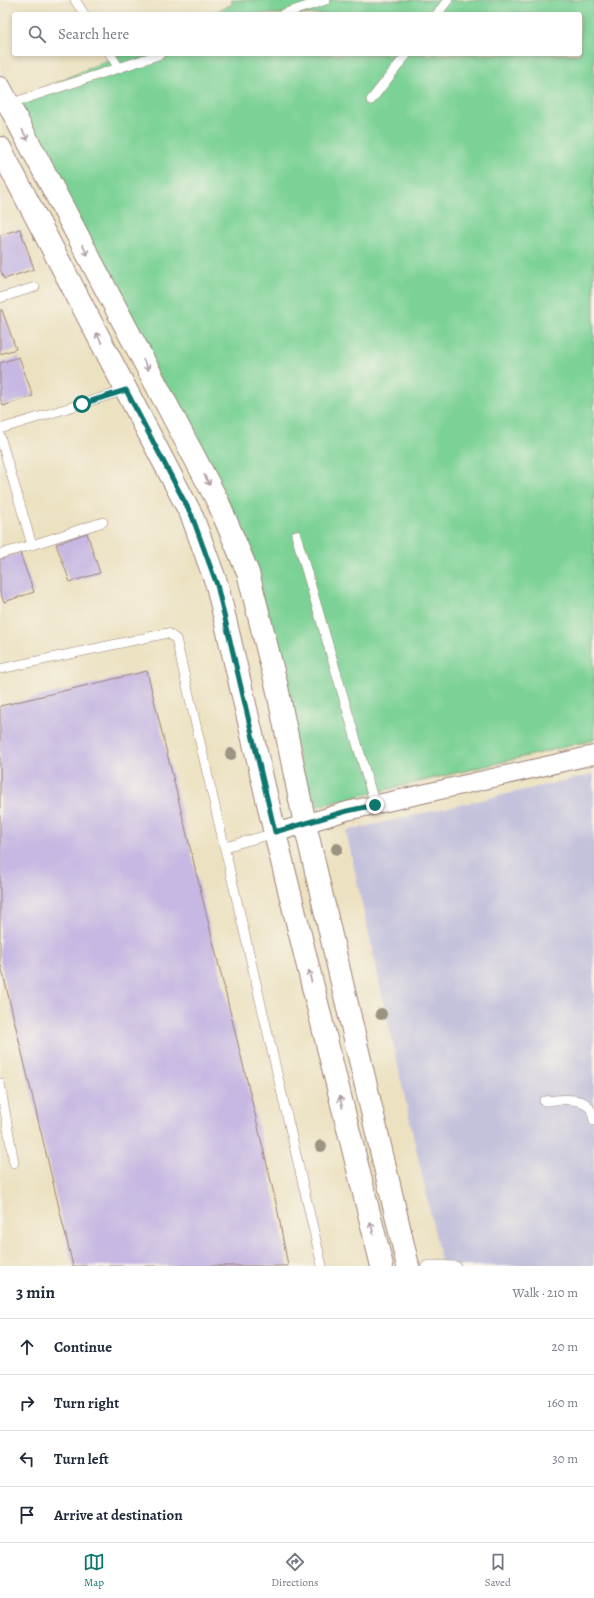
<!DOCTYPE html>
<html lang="en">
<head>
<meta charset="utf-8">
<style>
  :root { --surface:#fff; --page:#f6f6f7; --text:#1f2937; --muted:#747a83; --line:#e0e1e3; --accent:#0f766e }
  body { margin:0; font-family:Alegreya,serif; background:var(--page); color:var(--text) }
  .stop { position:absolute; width:12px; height:12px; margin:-9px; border:3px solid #0f766e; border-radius:50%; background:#fff }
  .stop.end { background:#0f766e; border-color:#fff; box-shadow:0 1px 4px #0008 }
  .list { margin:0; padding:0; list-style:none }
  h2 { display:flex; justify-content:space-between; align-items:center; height:52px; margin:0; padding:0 16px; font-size:17px }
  h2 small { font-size:13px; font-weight:400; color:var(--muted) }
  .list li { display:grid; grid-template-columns:26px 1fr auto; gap:12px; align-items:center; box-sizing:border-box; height:56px; padding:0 16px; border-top:1px solid var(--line) }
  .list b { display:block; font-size:15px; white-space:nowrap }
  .list em { font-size:13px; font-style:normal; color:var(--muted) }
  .icon { flex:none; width:22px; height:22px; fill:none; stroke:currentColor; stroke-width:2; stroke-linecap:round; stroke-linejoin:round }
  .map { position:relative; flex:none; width:594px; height:1266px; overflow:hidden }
  .search { position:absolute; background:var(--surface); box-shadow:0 2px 6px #0003; left:12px; right:12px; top:12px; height:44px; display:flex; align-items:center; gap:10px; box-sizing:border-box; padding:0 14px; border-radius:4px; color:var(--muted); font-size:15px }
  .sheet { height:276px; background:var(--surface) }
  nav { display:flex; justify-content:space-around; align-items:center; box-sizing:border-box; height:56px; border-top:1px solid var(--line); background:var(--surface); font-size:11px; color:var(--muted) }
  nav a { display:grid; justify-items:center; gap:2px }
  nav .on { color:var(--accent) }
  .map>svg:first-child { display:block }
  .industrial { fill:#c3c1db }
  .green { fill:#7cd296; stroke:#637860 }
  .building { fill:#c6b8e2 }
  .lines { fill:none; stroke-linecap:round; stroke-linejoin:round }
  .service-casing { stroke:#9b8076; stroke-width:10 }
  .minor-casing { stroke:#9b8076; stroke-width:20 }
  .tertiary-casing { stroke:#9b8076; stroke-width:24 }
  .service { stroke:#fff; stroke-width:9 }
  .minor { stroke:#fff; stroke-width:18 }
  .tertiary { stroke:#fff; stroke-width:22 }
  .tree { fill:#9b9481 }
  .oneway { stroke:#ae9aa0 }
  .route { stroke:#0f766e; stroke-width:5 }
</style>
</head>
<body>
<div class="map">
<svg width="594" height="1266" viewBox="0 0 594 1266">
  <rect width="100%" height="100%" fill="#f7f3e8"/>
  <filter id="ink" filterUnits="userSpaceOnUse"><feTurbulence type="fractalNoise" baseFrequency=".025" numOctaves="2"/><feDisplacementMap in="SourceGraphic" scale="8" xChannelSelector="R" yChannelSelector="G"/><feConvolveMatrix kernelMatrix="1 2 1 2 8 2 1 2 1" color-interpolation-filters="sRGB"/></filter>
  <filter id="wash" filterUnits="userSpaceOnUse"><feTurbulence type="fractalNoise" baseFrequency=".012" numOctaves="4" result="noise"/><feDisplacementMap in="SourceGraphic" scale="16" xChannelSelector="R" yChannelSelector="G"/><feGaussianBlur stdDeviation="0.9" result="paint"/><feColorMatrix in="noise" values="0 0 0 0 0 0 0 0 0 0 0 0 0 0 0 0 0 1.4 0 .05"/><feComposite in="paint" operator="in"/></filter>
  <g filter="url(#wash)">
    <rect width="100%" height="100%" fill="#ece2c2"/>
    <path class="industrial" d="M594,774V1266H442L346,831Z"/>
    <path class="green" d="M231,0H594V740L310,808L255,564L18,100L121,54H580V14H211L233,4Z"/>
    <g id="blocks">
      <g class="building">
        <path d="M20,229L34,269L4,279L0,269V235Z"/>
        <path d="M0,310H2L16,349L0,354Z"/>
        <path d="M19,357L33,396L3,406L0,398V363Z"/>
        <path d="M87,533L100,573L70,582L56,544Z"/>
        <path d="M20,553L34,592L4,602L0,592V559Z"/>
        <path d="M147,671L250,1093L277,1207L288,1266H73L0,961V706Z"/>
      </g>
    </g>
  </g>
  <g filter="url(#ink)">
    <use href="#blocks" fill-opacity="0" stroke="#9b8076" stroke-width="1"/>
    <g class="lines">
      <defs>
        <g id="service">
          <path d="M75,0L84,14"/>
          <path d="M283,14L326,0"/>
          <path d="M437,14L448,0"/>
          <path d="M110,54L119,68"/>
          <path d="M371,100L407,54"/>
          <path d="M9,104L161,54"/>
          <path d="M0,298L35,287"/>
          <path d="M0,429L126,390"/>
          <path d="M0,436L32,545L0,554"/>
          <path d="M296,535L375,805"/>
          <path d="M32,545L103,522"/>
          <path d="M0,669L168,633L176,639L322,1266"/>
          <path d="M225,847L275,833"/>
          <path d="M0,1083L14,1163"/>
          <path d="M544,1101C555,1100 576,1097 586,1104C591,1107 593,1115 594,1121"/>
          <path d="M426,1266L431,1265L456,1266"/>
        </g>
        <path id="minor" d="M275,833L347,811L594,755"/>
        <g id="tertiary">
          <path d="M0,88L218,502L248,573L277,687L305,824L408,1266"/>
          <path d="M0,148L192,516L217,585L275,833L382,1266"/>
        </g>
      </defs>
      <use href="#service" class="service-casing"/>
      <use href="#minor" class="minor-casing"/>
      <use href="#tertiary" class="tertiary-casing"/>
      <use href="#service" class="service"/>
      <use href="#minor" class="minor"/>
      <use href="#tertiary" class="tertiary"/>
    </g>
    <g class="tree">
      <circle cx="231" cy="754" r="6"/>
      <circle cx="337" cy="849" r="6"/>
      <circle cx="381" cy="1014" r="6"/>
      <circle cx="321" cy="1146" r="6"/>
    </g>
    <defs><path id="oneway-shaft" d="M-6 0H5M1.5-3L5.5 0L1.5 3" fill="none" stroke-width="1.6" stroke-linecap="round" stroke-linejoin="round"/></defs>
    <g class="oneway">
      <use href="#oneway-shaft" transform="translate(25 135) rotate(62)"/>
      <use href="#oneway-shaft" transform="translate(85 250) rotate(62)"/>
      <use href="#oneway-shaft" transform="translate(99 338) rotate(-118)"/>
      <use href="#oneway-shaft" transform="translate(146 365) rotate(62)"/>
      <use href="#oneway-shaft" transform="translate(207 480) rotate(62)"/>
      <use href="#oneway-shaft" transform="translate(310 976) rotate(-104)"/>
      <use href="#oneway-shaft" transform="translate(341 1102) rotate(-104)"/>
      <use href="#oneway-shaft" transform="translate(372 1228) rotate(-104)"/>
    </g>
  </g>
  <g class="lines" filter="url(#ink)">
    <path class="route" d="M82,404L126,390L192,516L217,585L275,832L347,811L375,805"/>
  </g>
</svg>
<div class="stop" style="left:82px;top:404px"></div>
<div class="stop end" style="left:375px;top:805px"></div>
<div class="search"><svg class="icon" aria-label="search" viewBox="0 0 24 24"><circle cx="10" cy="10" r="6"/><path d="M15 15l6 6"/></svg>Search here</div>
</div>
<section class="sheet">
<h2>3 min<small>Walk · 210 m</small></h2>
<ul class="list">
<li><svg class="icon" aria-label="ahead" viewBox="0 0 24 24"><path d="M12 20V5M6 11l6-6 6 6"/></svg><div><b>Continue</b></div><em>20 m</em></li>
<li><svg class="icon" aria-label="right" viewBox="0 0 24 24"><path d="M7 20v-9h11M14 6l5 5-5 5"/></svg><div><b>Turn right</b></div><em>160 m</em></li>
<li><svg class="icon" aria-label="left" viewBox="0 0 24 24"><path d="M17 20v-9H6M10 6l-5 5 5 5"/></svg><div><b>Turn left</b></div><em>30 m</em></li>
<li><svg class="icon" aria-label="arrive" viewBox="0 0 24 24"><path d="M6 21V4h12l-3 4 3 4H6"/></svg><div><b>Arrive at destination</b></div></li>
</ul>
</section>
<nav>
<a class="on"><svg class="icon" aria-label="map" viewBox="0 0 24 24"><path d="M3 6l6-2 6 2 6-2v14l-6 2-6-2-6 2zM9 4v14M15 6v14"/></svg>Map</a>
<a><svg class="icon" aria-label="directions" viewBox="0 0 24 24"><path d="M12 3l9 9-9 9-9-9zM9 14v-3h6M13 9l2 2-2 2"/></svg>Directions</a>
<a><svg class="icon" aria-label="saved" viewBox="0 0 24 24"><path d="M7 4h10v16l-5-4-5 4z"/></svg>Saved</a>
</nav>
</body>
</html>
